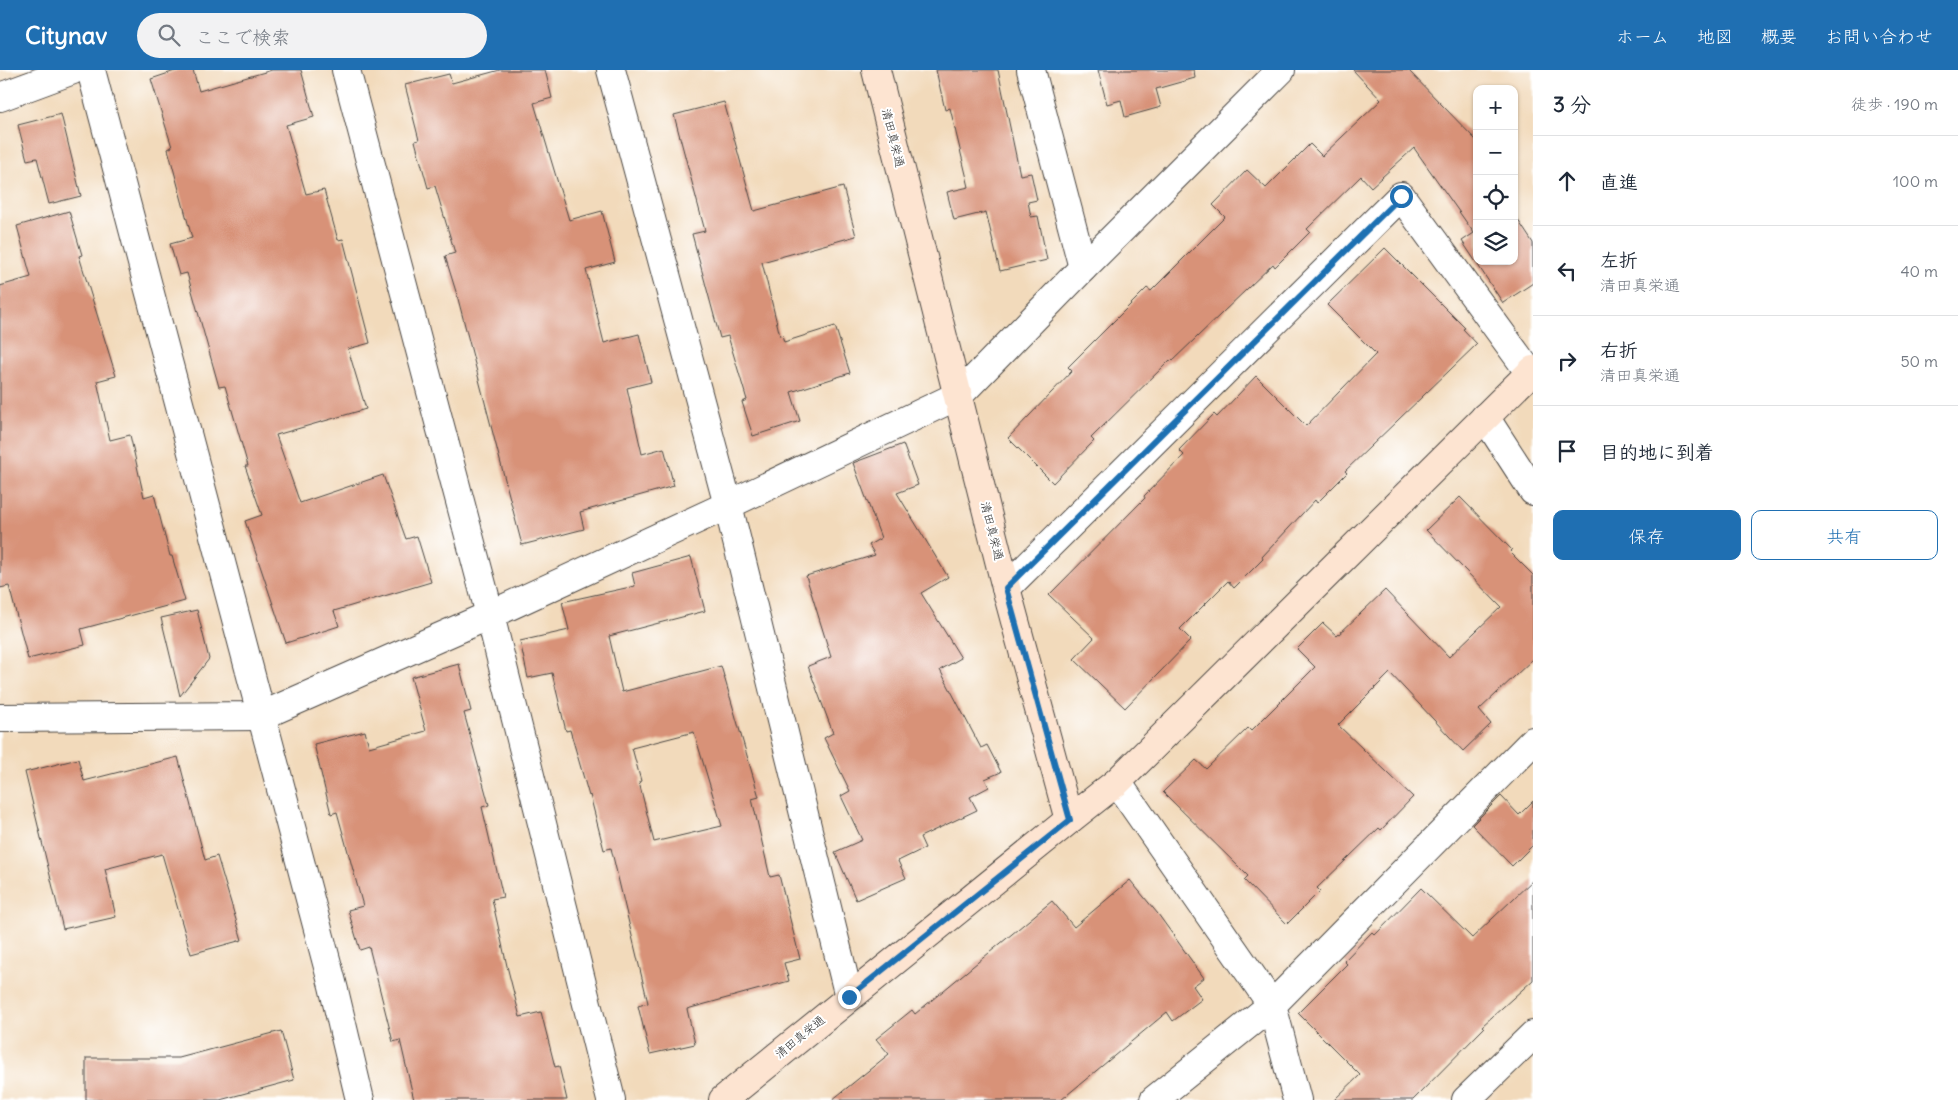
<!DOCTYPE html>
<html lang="ja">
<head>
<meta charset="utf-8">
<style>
  :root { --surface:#fff; --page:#f2f2f3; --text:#1f2937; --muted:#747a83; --line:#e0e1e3; --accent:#1f6fb2 }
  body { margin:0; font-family:Delius,"Klee One",sans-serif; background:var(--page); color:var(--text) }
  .controls { position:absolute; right:15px; top:15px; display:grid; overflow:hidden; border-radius:10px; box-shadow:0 1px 4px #0004 }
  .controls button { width:45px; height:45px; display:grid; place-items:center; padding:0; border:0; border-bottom:1px solid var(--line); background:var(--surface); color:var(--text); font:25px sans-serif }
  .stop { position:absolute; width:15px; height:15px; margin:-11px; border:4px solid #1f6fb2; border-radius:50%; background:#fff }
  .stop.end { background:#1f6fb2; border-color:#fff; box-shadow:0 1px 5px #0008 }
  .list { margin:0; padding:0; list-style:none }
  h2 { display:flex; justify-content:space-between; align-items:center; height:65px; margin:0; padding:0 20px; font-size:21px }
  h2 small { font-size:16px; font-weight:400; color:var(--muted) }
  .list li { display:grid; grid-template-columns:32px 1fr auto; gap:15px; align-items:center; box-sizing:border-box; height:90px; padding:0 20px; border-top:1px solid var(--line) }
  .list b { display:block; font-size:19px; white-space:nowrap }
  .list p { margin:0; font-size:16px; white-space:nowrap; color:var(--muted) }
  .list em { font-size:16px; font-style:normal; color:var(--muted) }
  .actions { display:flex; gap:10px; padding:15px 20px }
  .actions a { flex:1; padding:11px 0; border:1px solid var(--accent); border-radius:10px; text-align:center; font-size:18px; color:var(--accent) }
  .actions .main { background:var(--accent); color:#fff }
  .icon { flex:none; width:28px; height:28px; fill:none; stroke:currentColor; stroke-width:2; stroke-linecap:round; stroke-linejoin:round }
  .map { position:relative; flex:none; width:1533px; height:1030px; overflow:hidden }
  header { display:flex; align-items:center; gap:30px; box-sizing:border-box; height:70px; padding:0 25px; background:var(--accent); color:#fff }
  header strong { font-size:24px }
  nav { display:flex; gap:28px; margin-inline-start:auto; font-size:18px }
  .search { width:350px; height:45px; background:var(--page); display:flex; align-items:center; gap:12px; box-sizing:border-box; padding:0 18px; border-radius:28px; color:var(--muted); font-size:19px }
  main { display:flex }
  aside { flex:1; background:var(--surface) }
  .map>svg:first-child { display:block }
  .building { fill:#d89278; fill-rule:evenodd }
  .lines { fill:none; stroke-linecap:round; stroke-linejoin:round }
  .street-casing { stroke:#494541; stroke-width:30 }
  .secondary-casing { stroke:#494541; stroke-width:30 }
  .street { stroke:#fff; stroke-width:28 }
  .secondary { stroke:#fde4d1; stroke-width:28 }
  .route { stroke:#1f6fb2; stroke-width:6 }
  .labels { text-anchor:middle; stroke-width:4; stroke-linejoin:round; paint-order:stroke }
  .street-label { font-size:12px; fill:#2b2b2b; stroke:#fff }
</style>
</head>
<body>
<header>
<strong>Citynav</strong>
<div class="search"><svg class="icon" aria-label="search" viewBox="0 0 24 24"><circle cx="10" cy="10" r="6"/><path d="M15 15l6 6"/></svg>ここで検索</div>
<nav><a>ホーム</a><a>地図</a><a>概要</a><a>お問い合わせ</a></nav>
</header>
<main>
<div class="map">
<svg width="1533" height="1030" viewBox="0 0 1533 1030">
  <rect width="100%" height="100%" fill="#fff"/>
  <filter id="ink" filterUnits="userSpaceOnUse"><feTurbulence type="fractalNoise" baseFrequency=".02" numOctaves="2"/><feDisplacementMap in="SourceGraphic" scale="10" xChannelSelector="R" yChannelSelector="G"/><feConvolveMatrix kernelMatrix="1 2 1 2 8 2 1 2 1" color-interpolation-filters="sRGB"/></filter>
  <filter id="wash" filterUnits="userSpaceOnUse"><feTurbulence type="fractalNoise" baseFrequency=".0096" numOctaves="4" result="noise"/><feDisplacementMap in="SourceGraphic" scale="20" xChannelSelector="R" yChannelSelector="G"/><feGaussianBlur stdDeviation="1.12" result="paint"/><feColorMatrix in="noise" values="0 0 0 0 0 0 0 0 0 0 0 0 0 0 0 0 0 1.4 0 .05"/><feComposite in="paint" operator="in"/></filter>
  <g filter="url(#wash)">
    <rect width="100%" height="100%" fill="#f2dabb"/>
    <g id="blocks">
      <g class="building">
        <path d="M178,0H193L199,21L272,0H301L314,47L286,55L306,124L324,120L338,170L343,169L370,273L348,279L366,339L276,365L300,433L383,405L406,469L417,466L431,512L334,541L339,556L286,573L245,451L262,445L245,396H248L225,316L219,317L187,203L179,205L170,174L192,168L168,79L172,77L151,9Z"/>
        <path d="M500,0H545L552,28L534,33L569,150L602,141L615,192L586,200L604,273L639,264L651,312L627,318L642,384L664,378L674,416L580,442L584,459L522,475L457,225L445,186L455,183L435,116L428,118L415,71L419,70L405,15L449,4L452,13Z"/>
        <path d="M936,0H998L1020,105L1031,103L1037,130L1028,132L1031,147L1038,146L1047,190L1000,201L986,142L954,150L947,122L969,117L950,38L945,40Z"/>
        <path d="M1098,0H1194L1195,8L1156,19L1161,37L1125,47L1121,30L1107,34Z"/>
        <path d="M1353,0H1408L1477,71V191H1514V144L1533,173V213L1503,233L1462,171L1474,163L1414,78L1371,117L1361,106L1307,159L1310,162L1275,197L1273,194L1171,292L1170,290L1091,368L1094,371L1053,413L1008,368L1072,301L1068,297L1147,218L1151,221L1225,147L1213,135L1247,100L1266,118L1310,74L1322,86L1381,30Z"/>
        <path d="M724,32L754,141L843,117L856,166L762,192L780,266L782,265L784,272L835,256L850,303L791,322L800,351L753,366L742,332L747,330L728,266L720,268L692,164L705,161L674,45Z"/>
        <path d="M61,44L81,126L49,134L37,88L27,90L18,55Z"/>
        <path d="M69,141L82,185L79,186L116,306L97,311L110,370L130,365L144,427L154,424L170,486H172L185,531L81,559L85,575L28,589L9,516L0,518V216L31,207L17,156Z"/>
        <path d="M1385,178L1465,258L1463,259L1477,274L1345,401L1347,403L1317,433L1315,430L1262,487L1263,489L1234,518L1228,511L1180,559L1191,570L1125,638L1074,589L1094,568L1049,525L1145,428L1144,426L1184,385L1179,380L1214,344L1217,347L1256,306L1306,356L1376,284L1327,235Z"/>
        <path d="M903,374L918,415L897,423L948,507L921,523L961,588L940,600L981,678L987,675L1001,702L985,709L989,717L970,727L977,740L920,767L925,778L898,791L906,808L856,830L835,782L862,770L841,726L850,721L824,668L833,663L808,596L831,587L806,506L875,485L869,475L881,468L853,393Z"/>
        <path d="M1460,427L1512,480L1510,482L1533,505V589L1479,640L1491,654L1463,681L1390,603L1338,655L1413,727L1381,760L1379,758L1317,818L1320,821L1287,854L1244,810L1248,806L1163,722L1196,690L1206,699L1248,658L1251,661L1315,597L1297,579L1323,553L1337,566L1385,520L1449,587L1501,537L1426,460Z"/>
        <path d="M691,487L705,541L609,566L622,622L721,596L759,727L752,729L770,807L779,805L800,889L784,893L789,911L687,939L695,974L650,984L638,936L648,933L611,778L604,780L590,725L589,726L570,660L566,661L552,603L528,608L520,571L569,560L562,532L635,516L632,503ZM694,662L722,756L654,772L639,712L641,711L632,678Z"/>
        <path d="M197,540L209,589L180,626L161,548Z"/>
        <path d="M459,594L471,641L464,643L489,735L482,737L503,827L492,829L507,896L520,947L541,942L555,997L559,996L567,1030H414L400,970L393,972L369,877L360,880L348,840L363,836L337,742L331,744L314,674L365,661L369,677L426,661L411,607Z"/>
        <path d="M178,687L205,790L217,786L242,870L191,884L162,784L105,799L116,847L63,859L25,702L78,689L84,711Z"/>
        <path d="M1501,726L1519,745L1533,731V775L1512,796L1472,755Z"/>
        <path d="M1130,810L1158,844L1204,908L1193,916L1202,929L1173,951L1167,942L1061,1030H832L889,984L876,969L912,940L915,944L1052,831L1074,857Z"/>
        <path d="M1533,810V910L1482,956L1484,958L1413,1030H1334L1360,1005L1298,943L1347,894L1344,891L1372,862L1375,865L1421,818L1472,868Z"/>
        <path d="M281,961L294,1010L220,1030H86V988H179Z"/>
      </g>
    </g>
  </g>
  <g filter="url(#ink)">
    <use href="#blocks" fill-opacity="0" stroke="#494541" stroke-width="1"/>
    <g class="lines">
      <defs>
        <g id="street">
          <path d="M91,0L333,916L360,1030"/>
          <path d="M346,0L490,545L611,1030"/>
          <path d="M611,0L728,435L849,927"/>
          <path d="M1031,0L1083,198"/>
          <path d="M0,27L73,0"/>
          <path d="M1485,347L1533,421"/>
          <path d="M1006,518L1401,126L1530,303"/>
          <path d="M0,648L261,646L490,545L728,435L959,325L1083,198L1281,0"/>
          <path d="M1117,712L1272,935L1297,1030"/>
          <path d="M1154,1030L1272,935L1533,671"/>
          <path d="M1466,1030L1533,965"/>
        </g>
        <g id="secondary">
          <path d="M1069,750L1117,712L1533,300"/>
          <path d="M723,1030L1069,750L1006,518L876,0"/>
        </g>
      </defs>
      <use href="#street" class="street-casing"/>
      <use href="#secondary" class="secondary-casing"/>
      <use href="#street" class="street"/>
      <use href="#secondary" class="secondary"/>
    </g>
  </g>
  <g class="lines" filter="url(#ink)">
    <path class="route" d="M849,927L1070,750L1006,518L1401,126"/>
  </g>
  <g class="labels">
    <g class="street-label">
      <text transform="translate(893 68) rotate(76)" y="4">清田真栄通</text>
      <text transform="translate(992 461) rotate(76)" y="4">清田真栄通</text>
      <text transform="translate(800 967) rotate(-39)" y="4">清田真栄通</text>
    </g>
  </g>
</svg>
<div class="controls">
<button>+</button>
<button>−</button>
<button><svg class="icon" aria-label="locate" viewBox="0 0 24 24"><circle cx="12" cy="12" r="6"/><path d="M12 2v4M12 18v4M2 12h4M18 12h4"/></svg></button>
<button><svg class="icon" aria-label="layers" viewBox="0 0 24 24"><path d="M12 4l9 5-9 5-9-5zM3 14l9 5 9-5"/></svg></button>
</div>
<div class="stop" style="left:1401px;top:126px"></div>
<div class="stop end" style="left:849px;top:927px"></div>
</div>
<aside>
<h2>3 分<small>徒歩 · 190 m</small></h2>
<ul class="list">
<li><svg class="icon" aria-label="ahead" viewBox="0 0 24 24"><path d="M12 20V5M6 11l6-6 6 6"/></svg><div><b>直進</b></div><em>100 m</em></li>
<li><svg class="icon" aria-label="left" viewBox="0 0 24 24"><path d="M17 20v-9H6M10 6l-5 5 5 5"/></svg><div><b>左折</b><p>清田真栄通</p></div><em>40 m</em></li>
<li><svg class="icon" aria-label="right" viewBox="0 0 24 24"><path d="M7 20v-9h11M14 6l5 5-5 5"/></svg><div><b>右折</b><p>清田真栄通</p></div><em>50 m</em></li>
<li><svg class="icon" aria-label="arrive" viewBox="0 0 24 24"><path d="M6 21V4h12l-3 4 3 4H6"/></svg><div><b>目的地に到着</b></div></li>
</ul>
<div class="actions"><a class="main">保存</a><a>共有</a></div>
</aside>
</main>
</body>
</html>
